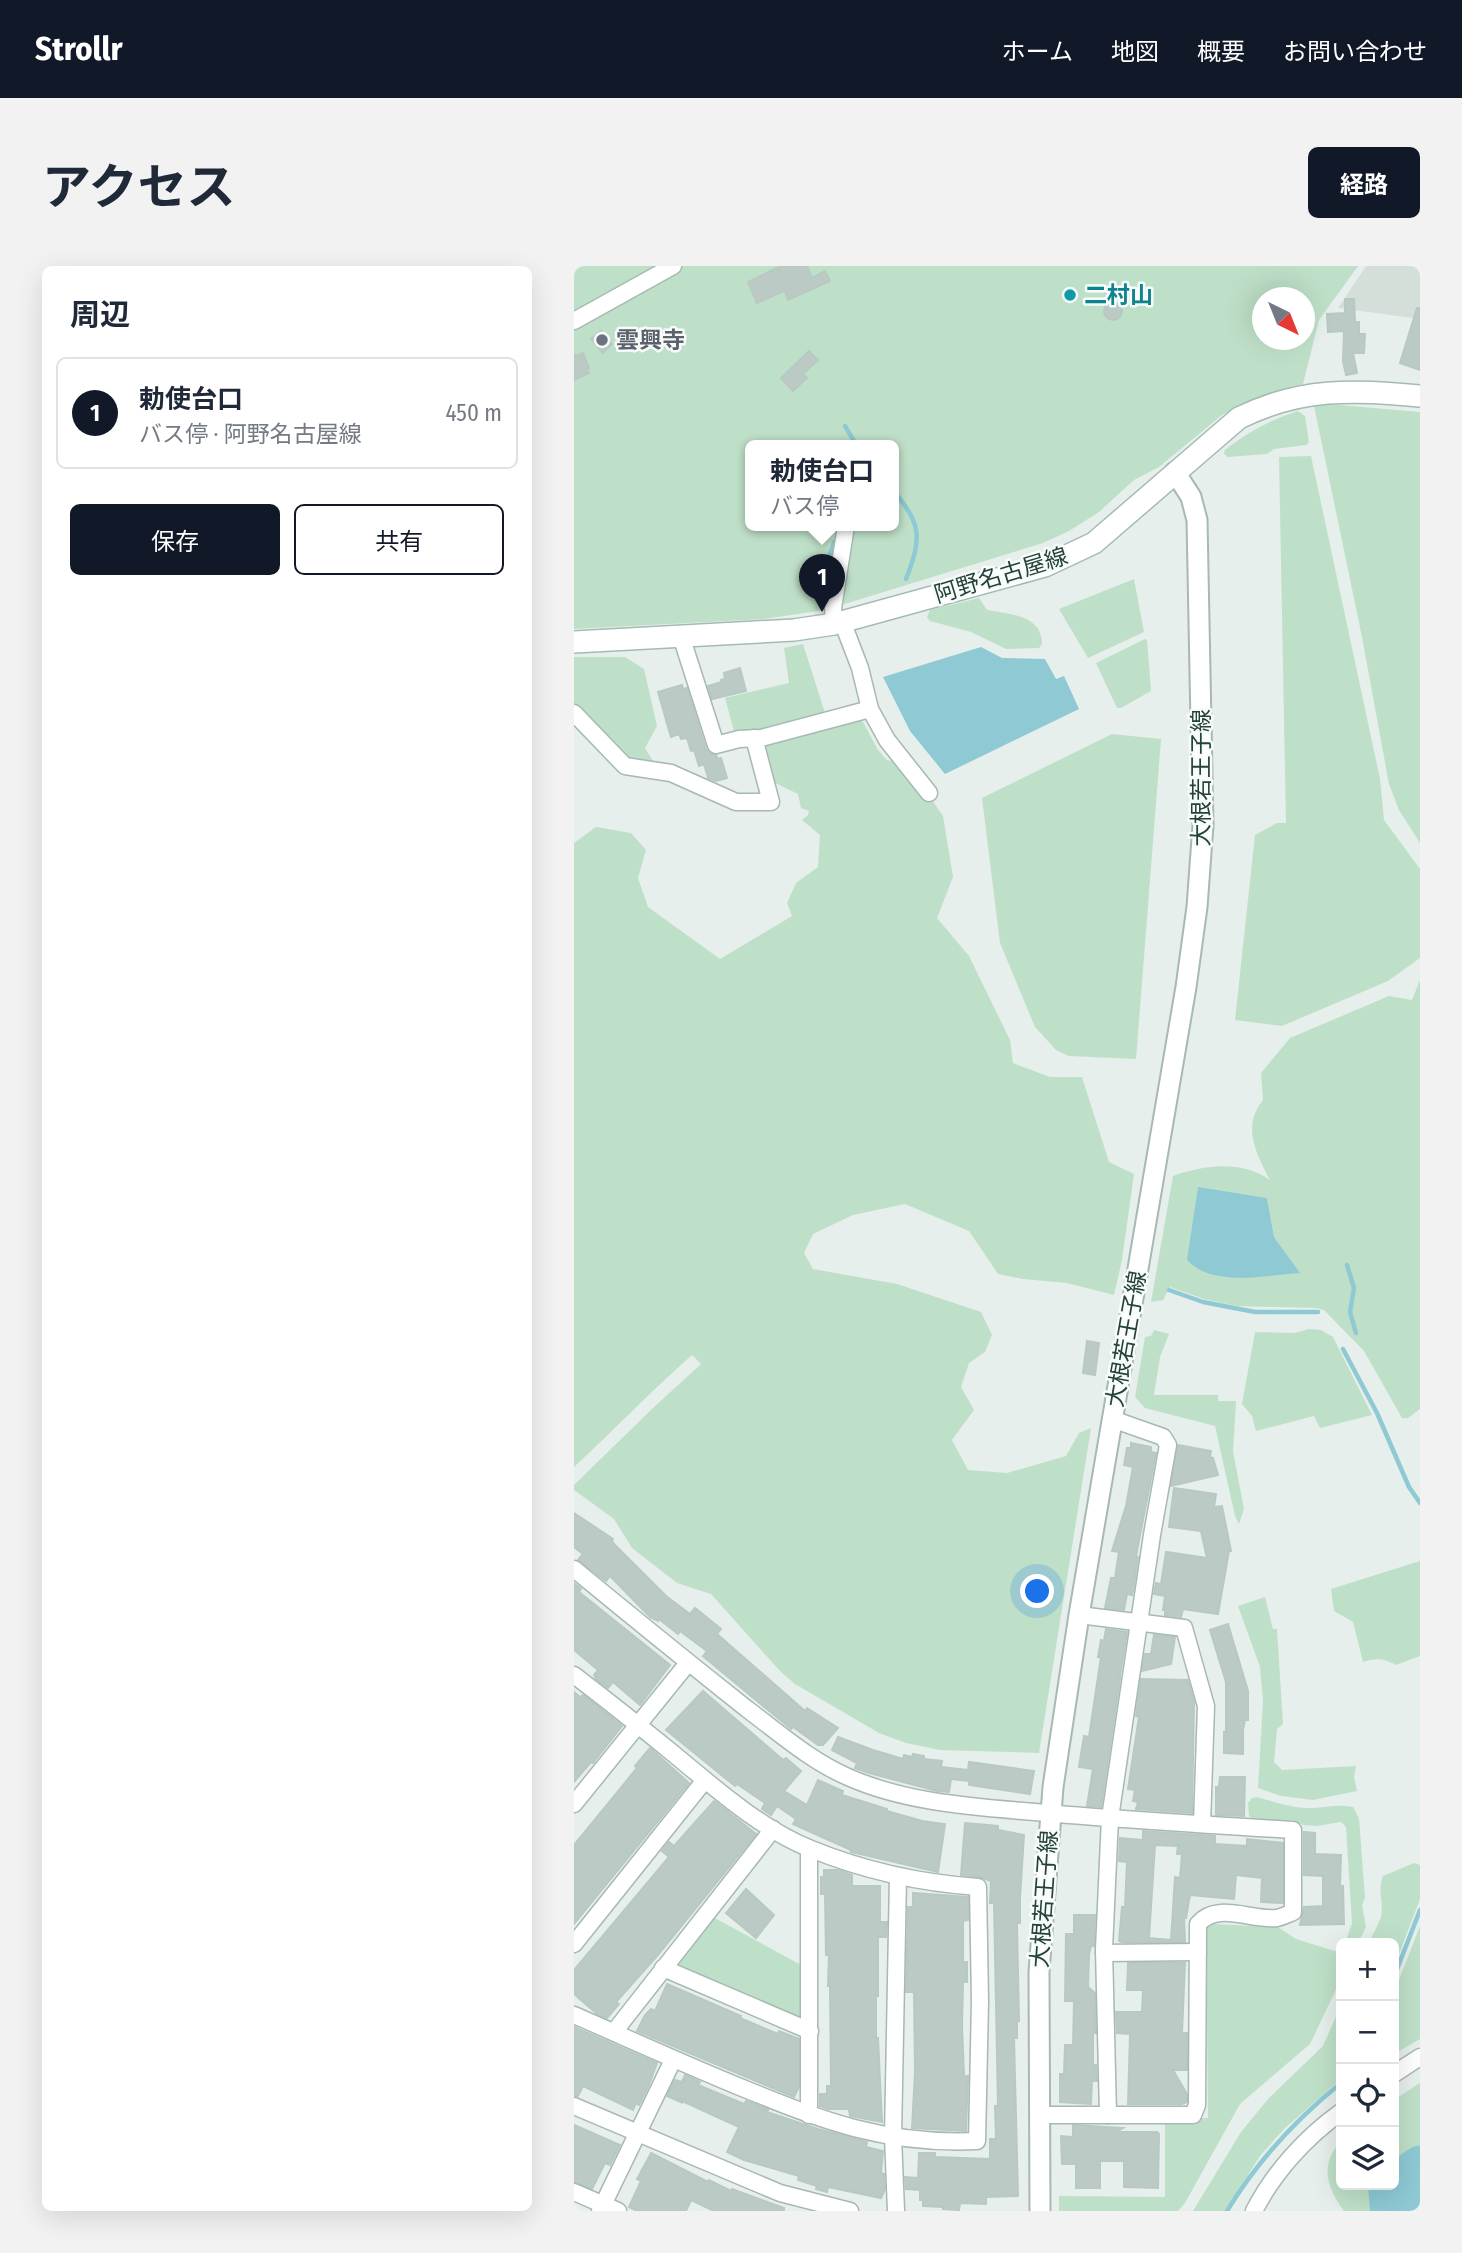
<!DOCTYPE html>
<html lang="ja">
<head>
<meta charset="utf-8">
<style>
  :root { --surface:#fff; --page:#f2f2f3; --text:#1f2937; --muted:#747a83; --line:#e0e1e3; --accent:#111827 }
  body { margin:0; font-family:"Fira Sans Condensed","Noto Sans JP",sans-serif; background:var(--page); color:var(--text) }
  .controls { position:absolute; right:21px; bottom:21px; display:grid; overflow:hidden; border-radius:10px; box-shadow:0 7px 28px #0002 }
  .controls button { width:63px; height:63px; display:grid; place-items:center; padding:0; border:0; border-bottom:2px solid var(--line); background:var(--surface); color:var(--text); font:35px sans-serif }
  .compass { position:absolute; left:678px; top:21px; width:63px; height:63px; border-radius:50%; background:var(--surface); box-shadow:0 7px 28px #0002; rotate:137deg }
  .you { position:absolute; left:464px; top:1326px; width:24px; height:24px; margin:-18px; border:5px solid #fff; border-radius:50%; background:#1a73e8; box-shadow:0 0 0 10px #1a73e833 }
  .badge { display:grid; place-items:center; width:46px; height:46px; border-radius:50%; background:var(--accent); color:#fff; font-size:23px; font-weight:700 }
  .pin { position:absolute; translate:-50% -58px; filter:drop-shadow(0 2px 4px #0008) }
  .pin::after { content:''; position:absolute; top:37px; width:24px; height:21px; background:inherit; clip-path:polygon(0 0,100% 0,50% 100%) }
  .popup { position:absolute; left:171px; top:174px; width:154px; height:91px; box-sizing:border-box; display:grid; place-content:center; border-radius:10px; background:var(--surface); filter:drop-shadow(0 2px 5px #0005); font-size:23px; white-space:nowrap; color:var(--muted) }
  .popup b { font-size:26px; color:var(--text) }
  .popup::after { content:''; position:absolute; left:50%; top:100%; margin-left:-14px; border:14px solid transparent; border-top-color:var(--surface) }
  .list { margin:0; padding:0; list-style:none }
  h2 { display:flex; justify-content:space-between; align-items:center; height:91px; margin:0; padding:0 28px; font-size:30px }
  h2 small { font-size:23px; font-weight:400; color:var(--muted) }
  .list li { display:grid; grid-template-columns:46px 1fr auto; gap:21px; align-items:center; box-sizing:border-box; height:112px; margin:0 14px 14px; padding:0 14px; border:2px solid var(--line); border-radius:10px }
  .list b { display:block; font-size:26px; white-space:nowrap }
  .list p { margin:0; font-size:23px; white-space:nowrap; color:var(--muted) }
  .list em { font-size:23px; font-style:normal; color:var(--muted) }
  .actions { display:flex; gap:14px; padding:21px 28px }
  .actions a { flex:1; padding:16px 0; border:2px solid var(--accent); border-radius:10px; text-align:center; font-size:24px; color:var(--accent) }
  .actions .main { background:var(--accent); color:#fff }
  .icon { flex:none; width:38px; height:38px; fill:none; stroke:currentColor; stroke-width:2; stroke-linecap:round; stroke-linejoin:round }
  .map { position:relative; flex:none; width:846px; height:1945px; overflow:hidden; border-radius:10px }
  header { display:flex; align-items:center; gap:42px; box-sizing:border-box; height:98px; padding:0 35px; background:var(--accent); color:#fff }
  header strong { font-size:33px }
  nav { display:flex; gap:38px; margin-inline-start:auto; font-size:24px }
  .intro { display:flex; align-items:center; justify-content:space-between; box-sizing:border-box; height:168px; padding:0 42px }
  h1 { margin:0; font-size:49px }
  .button { padding:18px 32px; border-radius:10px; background:var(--accent); color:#fff; font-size:24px; font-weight:700 }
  main { display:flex; gap:42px; padding:0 42px }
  aside { flex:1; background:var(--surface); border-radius:10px; box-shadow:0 7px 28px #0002 }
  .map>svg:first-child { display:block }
  .built { fill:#d4dfda }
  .green { fill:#bfe0c8; fill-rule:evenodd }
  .water { fill:#8ec9d4 }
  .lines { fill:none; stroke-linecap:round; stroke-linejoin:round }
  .stream { stroke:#8ec9d4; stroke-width:4.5 }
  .building { fill:#bbcac4; stroke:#b8c9c2; stroke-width:2; fill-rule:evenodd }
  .minor-casing { stroke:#a8b8b2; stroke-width:19 }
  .tertiary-casing { stroke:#a8b8b2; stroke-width:23 }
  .secondary-casing { stroke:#a4bbb3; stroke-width:24 }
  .minor { stroke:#fff; stroke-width:16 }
  .tertiary { stroke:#fff; stroke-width:19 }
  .secondary { stroke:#fff; stroke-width:21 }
  .culture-dot { fill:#0f9aa8; stroke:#f7fbf9; stroke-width:2.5 }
  .worship-dot { fill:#6b7280; stroke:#f7fbf9; stroke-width:2.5 }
  .labels { text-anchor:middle; stroke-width:5; stroke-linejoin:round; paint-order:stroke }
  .culture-label { font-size:23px; font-weight:bold; fill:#0d838f; stroke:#f7fbf9; text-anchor:start }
  .worship-label { font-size:23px; font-weight:bold; fill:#5b616d; stroke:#f7fbf9; text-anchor:start }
  .street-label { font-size:23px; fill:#24423a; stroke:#f7fbf9 }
</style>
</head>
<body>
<header>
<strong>Strollr</strong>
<nav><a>ホーム</a><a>地図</a><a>概要</a><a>お問い合わせ</a></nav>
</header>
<div class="intro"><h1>アクセス</h1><a class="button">経路</a></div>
<main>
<aside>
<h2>周辺<small></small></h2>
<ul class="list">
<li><span class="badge">1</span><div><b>勅使台口</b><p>バス停 · 阿野名古屋線</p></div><em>450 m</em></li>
</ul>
<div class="actions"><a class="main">保存</a><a>共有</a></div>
</aside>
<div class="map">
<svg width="846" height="1945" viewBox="0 0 846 1945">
  <rect width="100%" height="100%" fill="#e6efeb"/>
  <path class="built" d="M792,0H846V53L764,42Z"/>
  <g class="green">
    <path d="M0,0H784L745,54L729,118L694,128L648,149L585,201L560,214L525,246L495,265L469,277L251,344L190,353L0,363ZM688,32H730V74H688ZM176,180H320V260H176Z"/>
    <path d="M754,138L846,146V577L825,544L815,518L788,371L740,140Z"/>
    <path d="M724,145L731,150L735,176L732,179L700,183L693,188L654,191L650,188L651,184C674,166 696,154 724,145Z"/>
    <path d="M737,190L806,513L810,554L846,603V692L814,715L708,760L661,754L681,569L703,557H712L705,191Z"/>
    <path d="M560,313L570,366L514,392L485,343Z"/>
    <path d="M405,332L413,344C436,348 468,349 468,378L465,382L432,383L397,366L356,355L353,351L356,344Z"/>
    <path d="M571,373L573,374L577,425L547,442H543L522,397Z"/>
    <path d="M229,378L252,450L185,468L161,469L151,432L215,417L210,382Z"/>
    <path d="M0,391H51L70,403L83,460L71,482L79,495L75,499L53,497L0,441Z"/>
    <path d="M282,452L289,456L304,484L313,494L325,496L354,528L369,550L379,611L363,652L395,690L436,774L439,797L476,811H508L535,896L560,908L548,994L540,1029L493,1017L449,1013L424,1008L395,965L331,938L279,949L239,968L230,987L239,1003L323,1018L407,1046L418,1069L411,1086L395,1097L387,1121L400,1144L378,1174L394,1204L433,1207L492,1190L505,1167L517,1162L465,1487L366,1484L332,1477L305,1467L221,1418L206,1405L137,1328L103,1317L58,1282L40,1253L0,1224V1219L79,1142L127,1098L118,1089C77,1125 40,1164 0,1201V577L22,561L57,567L72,584L64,612L74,641L146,693L218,650L213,637L222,617L244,601L246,569L228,554L234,549L235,545L227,542L224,528L197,515L189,477Z"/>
    <path d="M538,468L587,473L562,793L495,790L482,784L461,761L426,677L408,532Z"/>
    <path d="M846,714V1143L834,1152H828L790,1085L750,1044L742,1042L663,1040L630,1033L596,1021L589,1034L577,1036L599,910C631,899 667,894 696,914C683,889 667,861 689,834L687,807L716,772L815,730L838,734ZM624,922L693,932L700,971L725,1007Z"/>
    <path d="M735,1063L747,1064L759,1071L798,1149L746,1162L740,1150L682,1165L678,1150L668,1138L681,1066L721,1067Z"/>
    <path d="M580,1064L595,1068L586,1091L580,1129H644V1135H662L659,1186L670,1243L665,1258L661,1250L641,1160L571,1142L561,1131L571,1071L577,1070Z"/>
    <path d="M846,1295V1390L822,1399C809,1392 802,1392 789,1396L779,1356L760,1345L757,1323Z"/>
    <path d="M691,1331L699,1363H703L709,1458L703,1463L700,1496L708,1504L782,1500L780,1511L783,1525L739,1534L707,1530L684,1522L689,1435L686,1401L664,1340Z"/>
    <path d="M683,1531C701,1536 720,1543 739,1542C753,1541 765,1538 779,1541L785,1552L791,1632L788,1639L792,1661L784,1677H774L772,1675L778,1657L772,1561L767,1556L743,1560L729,1559L718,1554H679L675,1550L674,1537L678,1532Z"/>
    <path d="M840,1597L846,1599V1633L820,1701V1677H795C798,1669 804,1660 807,1651C810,1637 803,1623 809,1610Z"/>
    <path d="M139,1651L229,1700L230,1748L224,1753L106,1702L105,1694Z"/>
    <path d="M638,1658L704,1661L722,1673L767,1687V1713L736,1778L666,1838L611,1937L604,1945H485V1930L591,1931V1853L634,1852L632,1662Z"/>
    <path d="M846,1660V1773L820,1788V1727Z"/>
    <path d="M767,1739V1813L711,1862L686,1890L651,1945H619L667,1866L695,1832L749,1780Z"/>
    <path d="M846,1817V1879L838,1881L820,1893V1834Z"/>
    <path d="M767,1875V1919H795L796,1945H770C753,1922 745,1898 767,1875Z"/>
  </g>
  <g class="water">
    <path d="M261,273L254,312L250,313L246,310C247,297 256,287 258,274Z"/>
    <path d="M407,381L428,392L471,393L482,413L490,410L505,443L371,508L336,465L309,411Z"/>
    <path d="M624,921L693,932L700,971L726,1007C691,1009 639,1022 613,994Z"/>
    <path d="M846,1879V1945H796L794,1920L820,1919V1893L838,1881Z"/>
  </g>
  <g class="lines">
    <g class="stream">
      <path d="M271,160L283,180"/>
      <path d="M320,226C349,258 347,274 332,313"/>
      <path d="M773,999L780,1022L776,1046L782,1067"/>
      <path d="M595,1024L629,1036L681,1046H744"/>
      <path d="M769,1083L803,1147L835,1221L846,1237"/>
      <path d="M820,1711L846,1644"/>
      <path d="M653,1945C684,1894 721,1854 767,1817"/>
    </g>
  </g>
  <g class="building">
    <path d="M207,0H233L238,12L251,5L256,15L214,34L211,26L221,20L183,37L174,16Z"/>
    <path d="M771,33H780L781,56H785V68H791L790,87H779L783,107L772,109L769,95L770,65L754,66L753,48L771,47Z"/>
    <circle cx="539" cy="45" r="9"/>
    <path d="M843,42H846V104L826,97Z"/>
    <path d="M27,65L38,78L29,87L17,73Z"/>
    <path d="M235,85L244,94L229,108L233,112L219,125L207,112Z"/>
    <path d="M9,87L15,102L12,103L15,107L0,114V88L2,90Z"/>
    <path d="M166,402L172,425L138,433L134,420L148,416L147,414L151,413L150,407Z"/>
    <path d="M108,419L109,423L113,422L132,483L135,487L142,489L144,493L147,492L153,512L142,515L134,512L130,498L125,500L120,484L117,485L113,472L107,473L105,468L97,471L84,426Z"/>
    <path d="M513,1075L525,1077L521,1109L509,1107Z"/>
    <path d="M557,1177L577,1181V1186L582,1187L562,1290L564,1291L559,1325L558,1329L553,1328L550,1344L531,1342L537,1312H541L545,1286L538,1285L552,1240L559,1201L550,1199L553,1182H557Z"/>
    <path d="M604,1179L637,1185L636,1191L639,1192L644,1209L597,1220Z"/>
    <path d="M600,1222L642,1228L640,1241L648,1240L657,1285H655L644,1348L609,1343L607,1351L591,1349V1344H589L591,1330L580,1328L582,1317L587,1318L592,1286L633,1292L627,1265L595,1261Z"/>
    <path d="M0,1247L39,1273L38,1275L42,1280L92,1330L116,1348L121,1342L147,1363L143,1368L231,1445L233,1442L264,1462L249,1479H244L219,1461L217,1463L129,1390L133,1385L106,1365L104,1368L85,1353L84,1355L76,1351L36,1310L32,1315L4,1294L9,1288L0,1281Z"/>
    <path d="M0,1317L7,1323L5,1326L96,1399L66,1439L39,1416L34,1422L22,1413L20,1409L24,1404L0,1384Z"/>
    <path d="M654,1358L674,1425V1454H671L669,1464V1488L650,1487V1466H652V1416L636,1364Z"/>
    <path d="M532,1363L553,1366L546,1410L543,1411L546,1412L527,1541L513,1540L519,1503L505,1501L510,1470L515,1471L527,1391H524L527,1374L530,1375Z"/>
    <path d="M580,1369L601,1371L597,1398L568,1405L571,1388H577Z"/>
    <path d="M567,1413L614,1414L620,1436L618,1547L562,1543L564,1536L559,1535L561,1524L554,1523L565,1451L562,1450Z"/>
    <path d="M129,1425L209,1494L212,1492L227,1505L210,1525L233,1539L244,1514L269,1525L268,1529L313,1543V1545L348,1555L371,1558L364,1606L277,1586V1584L219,1558L222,1553L203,1540L197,1549L188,1543L191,1537L163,1518L161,1520L92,1464Z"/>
    <path d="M0,1426L6,1431L9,1429L48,1460L19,1497L17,1496L0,1516Z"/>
    <path d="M264,1471L299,1484L329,1493L330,1489L338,1491L339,1488L350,1490V1493L368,1495L367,1501L394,1504L395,1496L460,1505L456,1528L395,1519V1515L377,1513L375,1526L363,1525L295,1507L281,1502L283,1497L258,1484Z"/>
    <path d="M76,1482L115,1517L0,1658V1579L63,1502L61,1500Z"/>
    <path d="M646,1511H671L670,1550L642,1549V1521H645Z"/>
    <path d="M140,1535L182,1568L83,1690L42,1736L45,1738L33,1752L23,1748L0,1728V1704L95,1591L88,1585L95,1576L100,1580Z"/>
    <path d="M391,1557L424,1560V1564L450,1569L446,1632V1657H443L445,1755H443V1772H440L444,1930L412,1931V1938L386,1937L385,1944L369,1943V1941L349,1940V1934H346V1924L332,1923L331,1911L344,1912L345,1887H361V1891L416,1893V1873H422L421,1840H424L420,1637H416L417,1615L406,1611L387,1609Z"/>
    <path d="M569,1565L641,1570V1578L673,1580V1573L709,1577V1637L687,1636L688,1612L662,1609L660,1633L616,1629L612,1652L610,1651L611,1676H548L545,1675L548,1641H551L553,1596L545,1595L546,1572L569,1574ZM581,1579L604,1580L603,1588H608L606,1612L601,1611L597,1674L575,1672Z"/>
    <path d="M730,1566L741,1567V1588L767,1589L766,1620H769L770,1658L726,1659L730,1641L749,1640V1610L730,1609Z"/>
    <path d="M250,1604H264L278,1609V1620H306V1656H313L312,1671H304V1730H302V1772H304L308,1856L276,1850L275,1843H254L246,1840V1828H253V1820H257L256,1720H254L255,1689H252L251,1628H247V1611H250Z"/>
    <path d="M172,1623L200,1649L182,1672L152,1647Z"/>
    <path d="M339,1627L394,1631V1654L389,1655V1696H393V1716H389L388,1759L390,1810H394L392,1865L338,1862L341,1806L340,1726H332L334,1641H339Z"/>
    <path d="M500,1649H521L520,1680H517L515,1688L514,1721L521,1727V1737L522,1767H519V1799H522L523,1815H518L517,1838L486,1836V1808H490L491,1779H499L500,1735H491L492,1668H500Z"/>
    <path d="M554,1697H611L608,1767H613V1804H599L613,1828V1836L608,1838H554L556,1768L543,1767L542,1746H568L569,1724H553Z"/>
    <path d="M93,1718L167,1750L166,1752L204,1768L205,1765L225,1773V1821L220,1831L63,1765L71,1749L77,1743L81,1745Z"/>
    <path d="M0,1761L83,1797L74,1821L65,1839L62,1837L59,1844L9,1820L4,1830H0Z"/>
    <path d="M111,1809L126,1816L124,1819L170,1838L172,1835L195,1844H187L244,1863L293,1876L292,1881L309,1885L307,1907L310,1908L311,1923L307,1932L254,1921L253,1926L242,1923L243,1920L224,1914L225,1910L170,1894L153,1886L165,1861L106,1834L109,1837L93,1830L101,1814L108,1816Z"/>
    <path d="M0,1859L46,1879L36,1899L31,1897L18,1923L0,1916Z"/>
    <path d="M499,1859L549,1862L542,1866H583L585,1868L584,1922L550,1921V1895H526V1922H502V1898H488L487,1870L499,1871Z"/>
    <path d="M77,1887L134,1916L135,1914L157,1925L158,1923L210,1942V1945H140L117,1934L112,1945H63L55,1941L67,1915L63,1913Z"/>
  </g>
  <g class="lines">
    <defs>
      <g id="minor">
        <path d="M0,55L99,0"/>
        <path d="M260,358L259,342L272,260"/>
        <path d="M107,370L142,479L165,473L187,472L296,443L286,402L268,355"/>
        <path d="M296,443L313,474L355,527"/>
        <path d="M0,447L51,500L97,507L162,536H197L180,472"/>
        <path d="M0,1303C57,1350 115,1397 173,1443C205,1467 237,1495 274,1511C334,1538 406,1541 471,1547C554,1554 636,1559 719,1564V1646C714,1648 708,1651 703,1652C678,1655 643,1635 624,1658L623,1839L619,1849H466"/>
        <path d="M505,1349L610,1362L632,1440L628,1558"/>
        <path d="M0,1409C34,1435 68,1462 101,1489C142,1523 187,1563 237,1583C291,1605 346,1617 404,1621L406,1735L403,1875C311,1879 249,1855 166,1821C110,1798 55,1773 0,1749"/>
        <path d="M0,1538L114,1397"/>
        <path d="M0,1678L131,1514"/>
        <path d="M530,1687L624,1686"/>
        <path d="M89,1702L236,1765"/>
        <path d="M40,1766L199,1563"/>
        <path d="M820,1808L846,1791"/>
        <path d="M0,1840L206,1927L276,1945"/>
        <path d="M235,1849V1583"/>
        <path d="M534,1849L530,1683L536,1552L578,1269L594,1179L589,1171L538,1153"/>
        <path d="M0,1926L44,1945"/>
        <path d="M26,1945L99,1794"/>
        <path d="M322,1945L319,1871L324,1611"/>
        <path d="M680,1945C700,1906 732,1871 767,1846"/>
      </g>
      <path id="tertiary" d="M466,1945L465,1706L479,1521L505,1349L612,721L623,641L629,559L623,254L617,231L601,206"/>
      <path id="secondary" d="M0,376L220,364L260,358L471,300L520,277L665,152C728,121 778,124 846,130"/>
    </defs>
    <use href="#minor" class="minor-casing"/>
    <use href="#tertiary" class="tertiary-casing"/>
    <use href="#secondary" class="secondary-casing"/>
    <use href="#minor" class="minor"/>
    <use href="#tertiary" class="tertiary"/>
    <use href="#secondary" class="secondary"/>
  </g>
  <circle class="culture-dot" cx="496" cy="29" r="7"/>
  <circle class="worship-dot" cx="28" cy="74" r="7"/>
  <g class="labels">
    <g class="culture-label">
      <text x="510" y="37">二村山</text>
    </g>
    <g class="worship-label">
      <text x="42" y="82">雲興寺</text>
    </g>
    <g class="street-label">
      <text transform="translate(427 309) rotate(-17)" y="8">阿野名古屋線</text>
      <text transform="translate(627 512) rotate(-90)" y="8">大根若王子線</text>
      <text transform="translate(552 1073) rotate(-80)" y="8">大根若王子線</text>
      <text transform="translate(470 1633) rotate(-86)" y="8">大根若王子線</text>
    </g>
  </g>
</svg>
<div class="controls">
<button>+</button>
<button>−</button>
<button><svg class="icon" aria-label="locate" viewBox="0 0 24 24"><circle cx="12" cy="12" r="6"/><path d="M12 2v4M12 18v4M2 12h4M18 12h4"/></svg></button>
<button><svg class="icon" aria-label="layers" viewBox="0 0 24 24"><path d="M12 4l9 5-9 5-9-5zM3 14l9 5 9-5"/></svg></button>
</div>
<svg class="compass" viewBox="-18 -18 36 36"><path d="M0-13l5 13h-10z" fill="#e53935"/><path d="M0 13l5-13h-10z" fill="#747a83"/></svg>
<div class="you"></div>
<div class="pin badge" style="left:248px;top:346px">1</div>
<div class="popup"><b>勅使台口</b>バス停</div>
</div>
</main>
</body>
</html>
